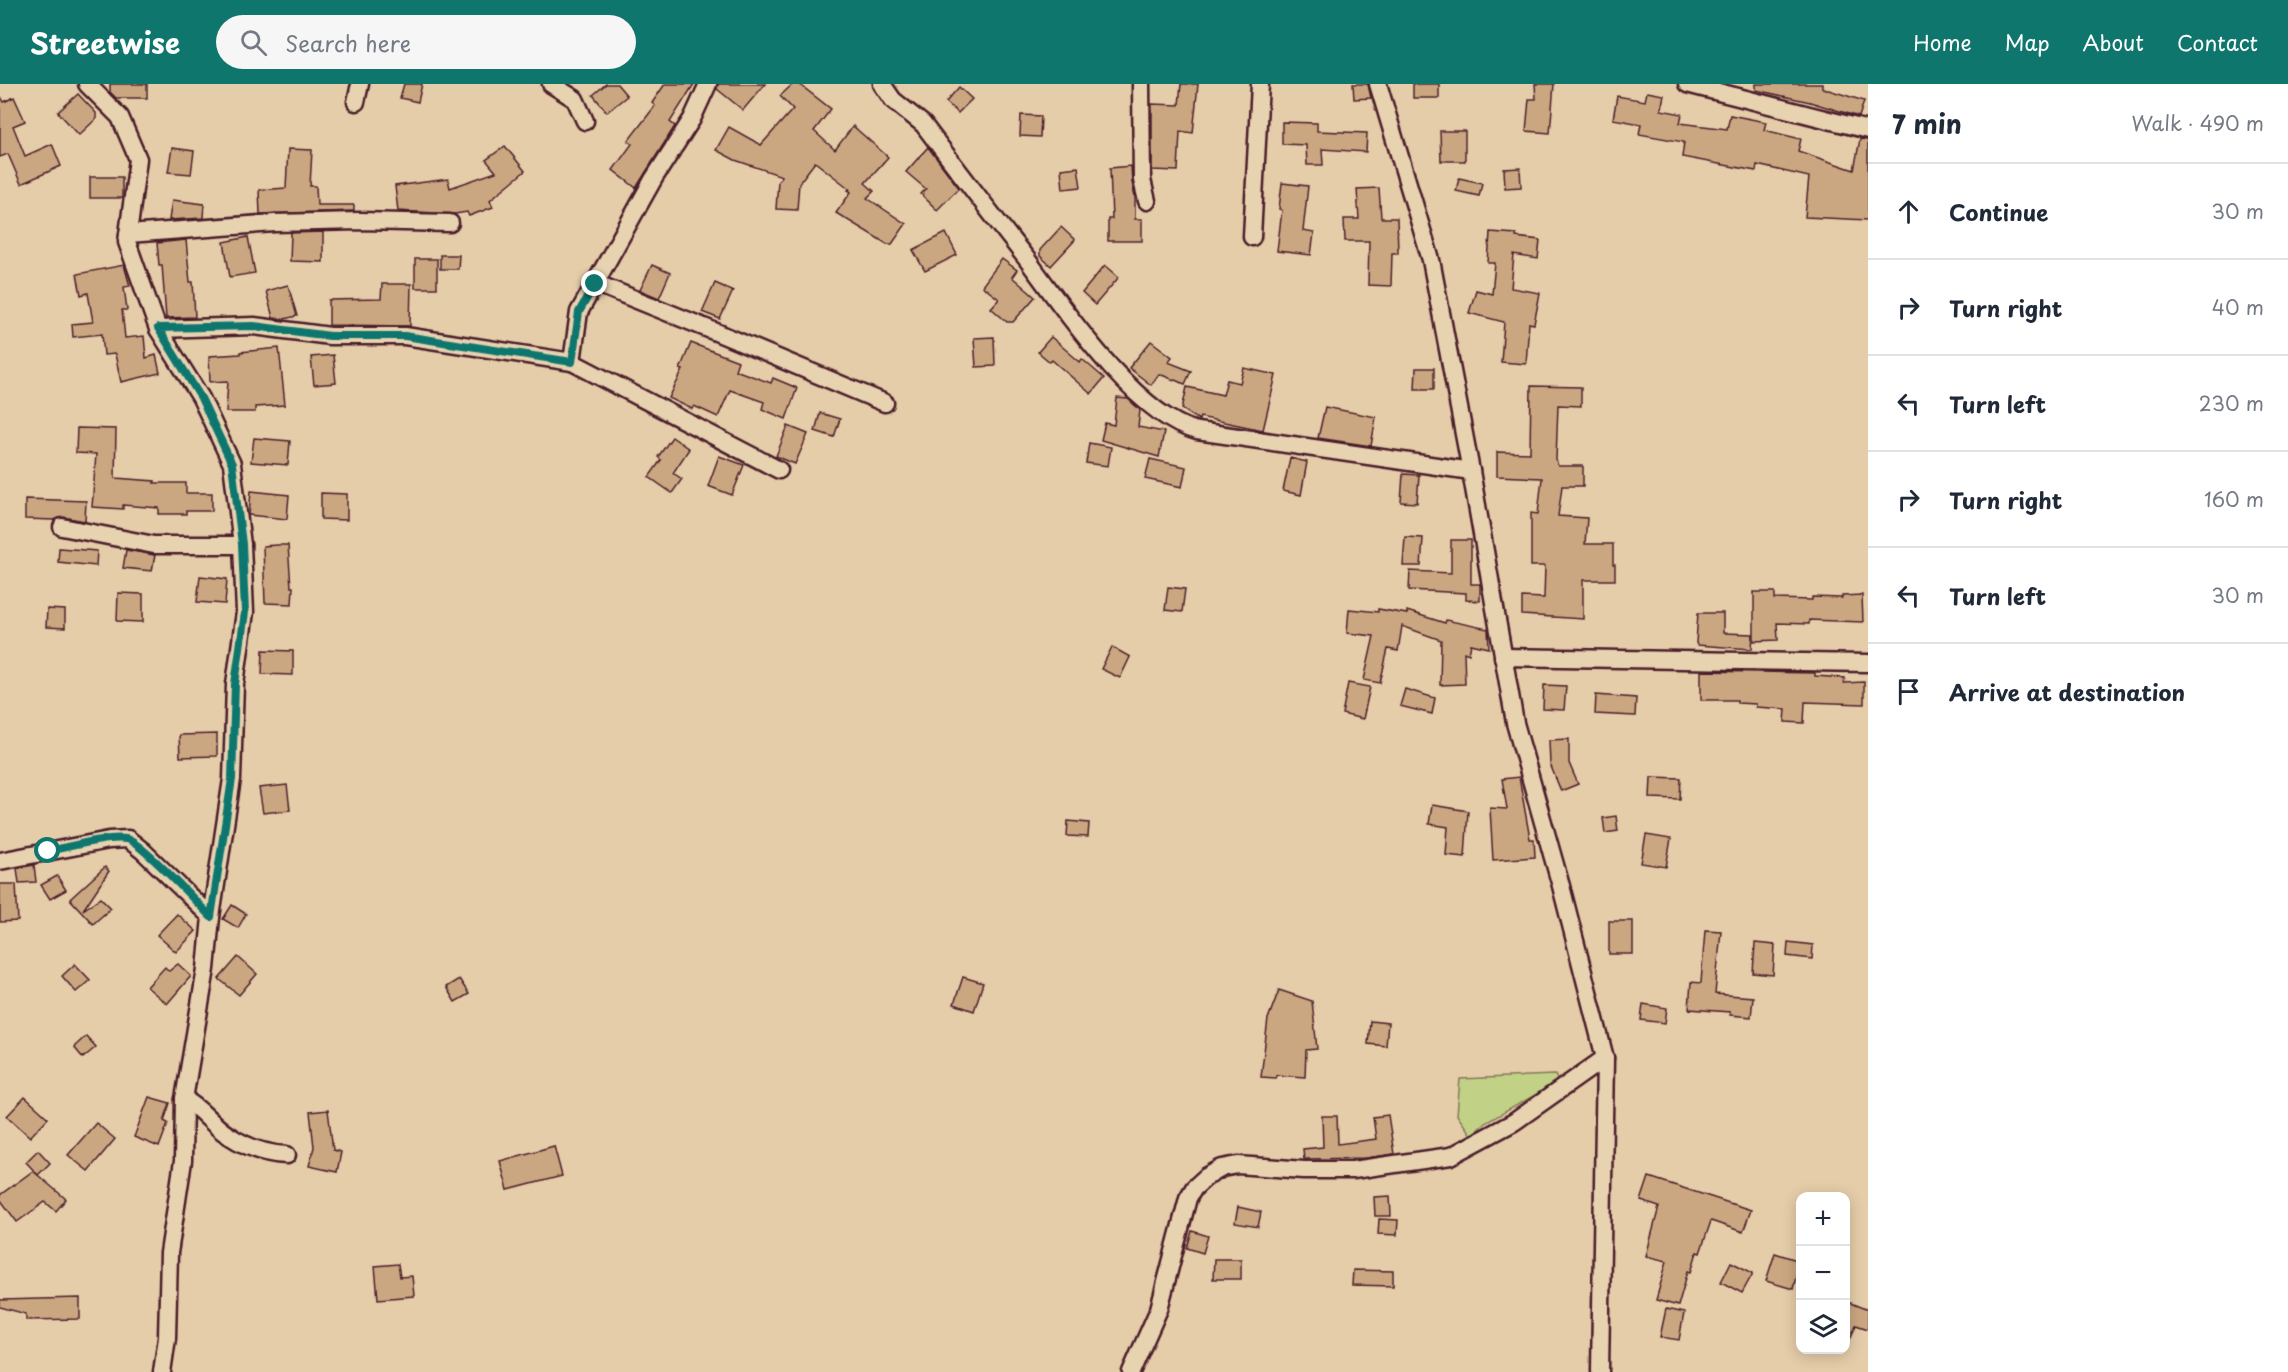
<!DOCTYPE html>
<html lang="en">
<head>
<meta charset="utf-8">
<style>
  :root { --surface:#fff; --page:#f6f6f7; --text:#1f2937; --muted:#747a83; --line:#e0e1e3; --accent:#0f766e }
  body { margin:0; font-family:"Playpen Sans",sans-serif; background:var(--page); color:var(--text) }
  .controls { position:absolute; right:18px; bottom:18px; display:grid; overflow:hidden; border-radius:12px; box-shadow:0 3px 15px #0003 }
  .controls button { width:54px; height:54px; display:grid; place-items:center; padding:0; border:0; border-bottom:2px solid var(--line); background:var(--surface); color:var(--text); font:30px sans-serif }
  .stop { position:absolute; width:18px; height:18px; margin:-14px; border:4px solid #0f766e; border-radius:50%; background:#fff }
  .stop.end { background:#0f766e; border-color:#fff; box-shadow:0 2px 6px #0008 }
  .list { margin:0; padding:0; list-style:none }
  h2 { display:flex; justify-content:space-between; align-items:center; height:78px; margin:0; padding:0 24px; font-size:26px }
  h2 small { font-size:20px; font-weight:400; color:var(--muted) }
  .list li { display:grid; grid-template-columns:39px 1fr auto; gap:18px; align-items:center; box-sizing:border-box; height:96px; padding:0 24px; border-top:2px solid var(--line) }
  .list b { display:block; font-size:22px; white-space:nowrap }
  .list em { font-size:20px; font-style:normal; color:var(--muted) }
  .icon { flex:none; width:33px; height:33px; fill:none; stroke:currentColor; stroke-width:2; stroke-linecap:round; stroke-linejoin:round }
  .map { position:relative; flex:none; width:1868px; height:1288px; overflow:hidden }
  header { display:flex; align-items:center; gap:36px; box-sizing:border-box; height:84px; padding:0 30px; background:var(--accent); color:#fff }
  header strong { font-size:28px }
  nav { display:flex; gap:33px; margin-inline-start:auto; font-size:21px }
  .search { width:420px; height:54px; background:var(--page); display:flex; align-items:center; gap:15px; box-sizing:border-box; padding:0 21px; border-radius:33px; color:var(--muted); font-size:22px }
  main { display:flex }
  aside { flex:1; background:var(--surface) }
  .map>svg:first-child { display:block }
  .green { fill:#c1d287; stroke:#867859; stroke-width:1.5 }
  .building { fill:#cba781; stroke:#4a1f2b; stroke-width:1.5 }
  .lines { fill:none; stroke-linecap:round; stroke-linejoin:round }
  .street-casing { stroke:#4a1f2b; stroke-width:21 }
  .street { stroke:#e8d3b1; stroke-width:16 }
  .route { stroke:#0f766e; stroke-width:8 }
</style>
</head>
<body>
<header>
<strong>Streetwise</strong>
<div class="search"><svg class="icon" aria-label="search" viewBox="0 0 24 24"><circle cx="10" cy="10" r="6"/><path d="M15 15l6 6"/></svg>Search here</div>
<nav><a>Home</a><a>Map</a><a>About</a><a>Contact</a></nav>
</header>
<main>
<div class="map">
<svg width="1868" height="1288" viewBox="0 0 1868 1288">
  <rect width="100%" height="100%" fill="#e5cda9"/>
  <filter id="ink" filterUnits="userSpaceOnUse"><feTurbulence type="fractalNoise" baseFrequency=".0167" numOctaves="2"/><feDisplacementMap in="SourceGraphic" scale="12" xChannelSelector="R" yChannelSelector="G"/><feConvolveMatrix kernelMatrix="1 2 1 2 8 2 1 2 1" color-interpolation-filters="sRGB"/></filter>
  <g filter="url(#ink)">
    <path class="green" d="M1555,991L1558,998L1485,1039L1471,1051L1457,1031L1460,995Z"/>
    <g class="building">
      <path d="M110,0H147V14H116L110,8Z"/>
      <path d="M404,0H422L418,18L400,14Z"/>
      <path d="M606,0H617L627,12L607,28L593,11Z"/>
      <path d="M665,0H694L670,38L675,42L636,104L613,86L632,60L628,57L655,22L652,19Z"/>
      <path d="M718,0H765L743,26L717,5Z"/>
      <path d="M793,0H799L831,25L814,47L835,66L853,42L888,73L865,99L874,107L867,114L906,140L892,160H887L836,129L851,108L848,106L850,105L815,78L799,99L797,126L776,125L778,97L782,92L735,76L716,66L729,43L761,61L793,25L780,12Z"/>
      <path d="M1181,0H1198L1193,49L1180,47L1178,87L1152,86V20L1179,21Z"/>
      <path d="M1353,0H1368L1371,14L1354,15Z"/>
      <rect x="1413" y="0" width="26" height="14"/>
      <path d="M1535,0H1554L1550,49L1526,47L1529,15H1536Z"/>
      <path d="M1756,0H1822V4L1864,17L1859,33L1810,18L1756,6Z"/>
      <path d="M959,3L972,15L958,29L946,18Z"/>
      <path d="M1647,8L1664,11L1661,26L1682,30L1680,39L1727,45L1730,31L1766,38L1764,46L1801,55L1798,67L1854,86L1860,55L1868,56V136L1805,133L1809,93L1757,81L1756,87L1682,73L1684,58L1639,50L1641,40L1613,35L1617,12L1645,17Z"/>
      <path d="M78,10L96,29V35L79,51L58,28Z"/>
      <path d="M0,11L4,18L14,13L25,37L13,42L25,72L52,60L61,82L21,100L8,70L0,73Z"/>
      <path d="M1021,31L1041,32L1040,53L1020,52Z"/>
      <path d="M1282,38L1317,39V47L1367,49L1366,68L1322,65L1323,81H1307L1306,61L1282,60Z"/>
      <path d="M1440,47H1465V77H1441Z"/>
      <path d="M505,62L525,87L490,116L493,123L469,132L467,128L455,130L398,127L395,102L448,95L450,104L496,88L486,76Z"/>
      <path d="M928,63L959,104L937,126L921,110L926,105L906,88Z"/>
      <path d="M172,64L194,67L191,90L168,88Z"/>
      <path d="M288,65L312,66L310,102H316L317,121H354V127L260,130L259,106L286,104Z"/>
      <path d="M1131,82L1132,98L1135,114V135H1142V157H1108V135H1112L1110,84Z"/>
      <path d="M1078,83L1081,103L1063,105L1061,85Z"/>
      <path d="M1520,84L1521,103L1505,104L1504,85Z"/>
      <rect x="90" y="93" width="32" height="21"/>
      <path d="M1459,94L1482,99L1479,112L1456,107Z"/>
      <path d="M1282,99L1308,102L1303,147L1314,149L1311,171L1277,167L1282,126L1279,125Z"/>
      <path d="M1379,104L1381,134H1397L1398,169H1392L1391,202L1368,201L1369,157H1345L1344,135H1359L1357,105Z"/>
      <path d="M172,116L204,120L203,134L169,136Z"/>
      <path d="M1061,143L1075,156L1051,182L1040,172V166Z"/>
      <path d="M323,148V178L290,177L291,149Z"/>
      <path d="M1490,148L1516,150V153L1540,156L1538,175L1514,171L1511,204L1540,209L1534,240L1529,239L1526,280L1501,278L1504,238L1469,229L1476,206L1492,210L1495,179H1488Z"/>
      <path d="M946,149L957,171L925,187L913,166Z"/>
      <path d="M248,153L255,189L230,193L224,158Z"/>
      <path d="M186,156L190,198H193L195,233L166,234L162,181H159L157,159Z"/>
      <path d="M440,171H459L458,185H440Z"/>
      <rect x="415" y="175" width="22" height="29"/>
      <path d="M1002,175L1017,186L1012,193L1035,213L1013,238H1007L991,224L999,215L982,202Z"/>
      <path d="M124,181L130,202L124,203L127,226H122L125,254L144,252L146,274L156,271L160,289L121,298L115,270L104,271L102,250L73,253L72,240L93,238L88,209L81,211L77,190Z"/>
      <path d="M652,181L670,189L659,214L640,206Z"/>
      <path d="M1105,181L1119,193L1095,221L1082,209Z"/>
      <path d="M715,199L733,207L720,235L702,228Z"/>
      <path d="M382,200H411L410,242L329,241V216L381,215Z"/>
      <path d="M288,201L297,232L284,235L273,234L266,207Z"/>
      <path d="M994,253L995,282L976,283L974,254Z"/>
      <path d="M1051,253L1080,278L1082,275L1104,294L1091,310L1052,276L1050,278L1038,268Z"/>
      <path d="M1151,257L1172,273L1168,278L1191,287L1185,300L1159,290L1151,301L1129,284Z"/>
      <path d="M691,259L738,277L735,286L771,299L773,294L797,304L786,335L762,325L764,318L730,306L718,333L694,322L692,325L669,314L683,286L680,285Z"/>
      <path d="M279,264L285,321L255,323V328H226L228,297L210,298L209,272L240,270V268Z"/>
      <path d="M333,271L336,299L314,301L311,273Z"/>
      <path d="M1244,284L1276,291L1263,346L1200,333L1199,336L1182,325L1187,303L1223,311L1227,296L1240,299Z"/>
      <path d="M1416,284H1434V305H1415Z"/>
      <path d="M1531,302L1581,303V322L1558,321L1556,376L1558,382H1583V402H1562L1558,432L1587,434L1585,460H1613V481H1615V496H1583V535L1522,531V513L1544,514L1545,482H1531V429L1538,430L1542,394L1497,392V368L1530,369Z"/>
      <path d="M1117,314L1128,315L1140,326L1138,343L1164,348L1159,373L1101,356L1105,339L1114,341Z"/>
      <path d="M1325,323L1376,333L1371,362L1318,354Z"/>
      <path d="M820,329L840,335L834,353L815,347Z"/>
      <path d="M788,342L808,350L795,380L776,372Z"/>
      <path d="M77,344L116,345L115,394L155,397L154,399H186V409H212V427H186V430H159V424L123,421V425L92,423L96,370L76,369Z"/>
      <path d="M672,353L689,365L673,389L682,395L672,409L649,393L661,376L658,373Z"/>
      <path d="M254,354L290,357L288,381L251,378Z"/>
      <path d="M1089,359L1111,363L1108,382L1086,379Z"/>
      <path d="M719,372L744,381L732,411L708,402Z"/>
      <path d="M1290,374L1307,378L1301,411L1283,407Z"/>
      <path d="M1150,375L1186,383L1182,403L1145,395Z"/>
      <path d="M1403,390L1419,391L1417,419L1401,418Z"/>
      <path d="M251,407L289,411L287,435L249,431Z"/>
      <path d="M321,409L347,410V436L321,435Z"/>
      <path d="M25,415L86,417L85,437L63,433L54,436L25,435Z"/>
      <path d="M1405,453L1423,454L1421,482H1403Z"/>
      <path d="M1451,456H1471V500H1480V517L1466,516V509L1409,506L1410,487L1451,489Z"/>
      <path d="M277,461H288L291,503H293L292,520L265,519L263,462Z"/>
      <path d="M59,464L97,467L96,482L58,478Z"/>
      <path d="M126,466L155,471L152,487L123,484Z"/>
      <path d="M200,492L227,495L225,520L197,518Z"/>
      <path d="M1168,503L1185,505L1182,528L1165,526Z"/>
      <path d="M1754,508H1775V515L1812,516V513L1842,514V512L1862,511L1863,538L1809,536V540L1777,539L1778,556L1754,557Z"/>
      <path d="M118,509L143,510V538L117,537Z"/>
      <path d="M47,525L65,526V544L46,543Z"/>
      <path d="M1349,525L1378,528V525L1407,530V527L1445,539L1446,536L1488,545L1489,564L1471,560L1469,570L1464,568L1465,600L1440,601L1441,556L1402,542L1398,567L1388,565L1380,599L1364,596L1374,552L1347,549Z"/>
      <path d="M1698,529H1723V549L1753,550L1752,565L1697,561L1696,559Z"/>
      <path d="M1112,563L1130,573L1120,594L1101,585Z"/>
      <path d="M263,566L293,567V591L262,590Z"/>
      <path d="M1701,587L1815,589V592L1845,594L1844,599L1864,598V620L1805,618L1804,639L1785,638L1786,625L1756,623V620L1737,619V616H1701Z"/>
      <path d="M1348,599L1370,603L1363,635L1342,630Z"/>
      <path d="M1544,601L1566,602L1564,626L1543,625Z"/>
      <path d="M1405,605L1435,614L1432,630L1400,622Z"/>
      <path d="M1596,611L1636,614L1635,632L1595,630Z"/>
      <path d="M217,650V672L180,673L179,651Z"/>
      <path d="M1569,655V679L1578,700L1561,707L1550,680L1549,656Z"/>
      <path d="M1519,693L1530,755H1534L1535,773L1493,776L1490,724L1507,725L1502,695Z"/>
      <path d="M1651,693L1681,694L1680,715L1650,714Z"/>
      <path d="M287,701L290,726L263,729L259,704Z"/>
      <path d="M1432,721L1468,727L1465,773L1446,771L1448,743L1429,740Z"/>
      <path d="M1616,732L1618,747L1605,749L1603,734Z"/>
      <path d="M1068,737L1089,739L1088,753L1067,752Z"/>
      <path d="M1646,751L1671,755L1666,783L1641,779Z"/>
      <path d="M34,781L36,798L19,799L17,784Z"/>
      <path d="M105,783L109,787L83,826L101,814L111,824L93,840L70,815Z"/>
      <path d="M57,792L66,806L50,815L41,801Z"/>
      <path d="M0,800H16L18,837L0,838Z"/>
      <path d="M232,821L246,830L238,844L223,835Z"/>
      <path d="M177,830L196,847L176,868L157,851Z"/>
      <rect x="1609" y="837" width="24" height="33"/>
      <path d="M1705,846L1721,847L1715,910L1753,913L1751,933L1730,931V928L1689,925L1691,898L1701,899Z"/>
      <path d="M1788,858L1813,861L1812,875L1787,872Z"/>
      <path d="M1755,859L1775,861L1773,891L1753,889Z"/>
      <path d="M238,873L257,890L239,911L219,895Z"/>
      <path d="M75,880L90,896L76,908L62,892Z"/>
      <path d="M178,880L191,892L167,920L147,903L165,883L169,887Z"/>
      <path d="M963,893L983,899L974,927L954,920Z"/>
      <path d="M459,895L469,910L455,918L446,903Z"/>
      <path d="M1279,906L1312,917L1317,965L1306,966L1305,993L1276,991V994L1261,993L1268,935Z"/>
      <path d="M1643,920L1667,924L1665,939L1641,936Z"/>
      <path d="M1370,937L1388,939L1386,962L1368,960Z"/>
      <path d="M86,952L96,963L83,974L74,963Z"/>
      <path d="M25,1013L48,1034L30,1053L7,1032Z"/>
      <path d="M149,1013L170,1019L164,1037L168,1039L159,1063L134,1053Z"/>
      <path d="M328,1026L333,1066L341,1068L337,1088L309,1082L314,1063L310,1028Z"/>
      <path d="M1388,1031L1394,1070L1366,1074L1304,1075L1303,1065L1323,1063L1322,1032H1337L1338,1060L1376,1055L1373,1033Z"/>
      <path d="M96,1039L115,1055L88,1087L68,1071Z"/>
      <path d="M554,1062L562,1092L508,1106L500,1077Z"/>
      <path d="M38,1066L50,1079L38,1091L26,1078Z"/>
      <path d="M33,1087L66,1115L56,1127L45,1118L17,1138L0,1115V1111Z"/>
      <path d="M1649,1093L1751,1126L1743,1148L1711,1137L1700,1169L1697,1168L1691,1188L1688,1187L1678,1222L1656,1216L1667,1177L1646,1172L1659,1123L1641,1117Z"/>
      <path d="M1390,1112L1391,1132H1375L1374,1113Z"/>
      <path d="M1238,1123L1261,1128L1258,1143L1235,1139Z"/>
      <path d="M1379,1135L1398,1136L1397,1151L1378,1150Z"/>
      <path d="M1192,1147L1208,1152L1203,1169L1187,1164Z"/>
      <path d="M1775,1169L1800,1177L1793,1205L1766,1197Z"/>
      <path d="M1214,1175H1241V1195H1213Z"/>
      <path d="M1731,1178L1753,1189L1742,1209L1721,1198Z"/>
      <path d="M398,1180L400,1193L412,1192L414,1212L378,1215L375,1182Z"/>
      <path d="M1353,1186L1393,1187V1202L1352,1201Z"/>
      <path d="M80,1214V1235L26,1236V1230L0,1223V1216Z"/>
      <path d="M1845,1217L1868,1226V1245L1856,1241L1846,1265Z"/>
      <path d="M1666,1225L1684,1229L1679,1256L1660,1253Z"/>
    </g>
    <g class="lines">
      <defs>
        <g id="street">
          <path d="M87,0L120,33L138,75L127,158L158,245L201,314L232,380L242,461L245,528L235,600L232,695L211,833L206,885L184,1015L183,1077L169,1169L167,1254L162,1288"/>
          <path d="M551,0L575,15L585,37"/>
          <path d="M882,0L893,16L923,40C957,85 991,130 1026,174C1063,224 1136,332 1197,347L1471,387"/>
          <path d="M1141,0L1142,96L1147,117"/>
          <path d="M1378,0L1431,176L1471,387L1515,639L1561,802L1605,974L1600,1288"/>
          <path d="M1687,0L1868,46"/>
          <path d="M356,18L360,0"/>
          <path d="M128,150L275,139L359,137L450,139"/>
          <path d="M1252,153L1260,0"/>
          <path d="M595,199L716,248L885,319"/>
          <path d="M158,245L254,242L330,252H405L572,278L579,228L654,94L692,35L708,0"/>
          <path d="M572,278L779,386"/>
          <path d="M62,443L154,461H242"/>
          <path d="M1503,573L1868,579"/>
          <path d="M0,777L109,756L128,755L143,767L211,833"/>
          <path d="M184,1015C201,1024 212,1041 228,1051C246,1063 266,1070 287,1071"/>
          <path d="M1131,1288L1159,1225L1188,1114L1194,1104L1206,1093L1222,1084L1238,1081L1304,1086H1353L1451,1072L1514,1038L1605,974"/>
        </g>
      </defs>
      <use href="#street" class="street-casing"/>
      <use href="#street" class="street"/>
    </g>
  </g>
  <g class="lines" filter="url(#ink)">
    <path class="route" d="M48,767C69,763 107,752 126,755C140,757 197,819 211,833L232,695L235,600L245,528L242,460L232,380L201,314L158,244L254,242L330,252H405L572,278L579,228L595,200"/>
  </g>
</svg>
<div class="controls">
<button>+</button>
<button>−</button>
<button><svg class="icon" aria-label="layers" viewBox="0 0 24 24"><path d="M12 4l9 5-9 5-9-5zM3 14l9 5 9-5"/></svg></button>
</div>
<div class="stop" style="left:48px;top:767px"></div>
<div class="stop end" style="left:595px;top:200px"></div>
</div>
<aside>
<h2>7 min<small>Walk · 490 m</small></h2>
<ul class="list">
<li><svg class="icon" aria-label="ahead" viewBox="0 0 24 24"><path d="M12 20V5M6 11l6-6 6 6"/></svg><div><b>Continue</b></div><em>30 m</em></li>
<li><svg class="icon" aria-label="right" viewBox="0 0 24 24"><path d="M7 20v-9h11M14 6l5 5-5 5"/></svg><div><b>Turn right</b></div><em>40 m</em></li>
<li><svg class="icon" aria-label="left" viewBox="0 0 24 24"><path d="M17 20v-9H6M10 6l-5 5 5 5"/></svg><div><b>Turn left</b></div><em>230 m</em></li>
<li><svg class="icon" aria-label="right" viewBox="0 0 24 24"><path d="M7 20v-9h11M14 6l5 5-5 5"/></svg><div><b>Turn right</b></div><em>160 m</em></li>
<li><svg class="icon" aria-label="left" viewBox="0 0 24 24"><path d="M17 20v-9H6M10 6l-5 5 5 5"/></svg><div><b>Turn left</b></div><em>30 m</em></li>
<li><svg class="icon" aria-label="arrive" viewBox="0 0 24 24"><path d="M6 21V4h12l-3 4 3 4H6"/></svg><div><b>Arrive at destination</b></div></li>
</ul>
</aside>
</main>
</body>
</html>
